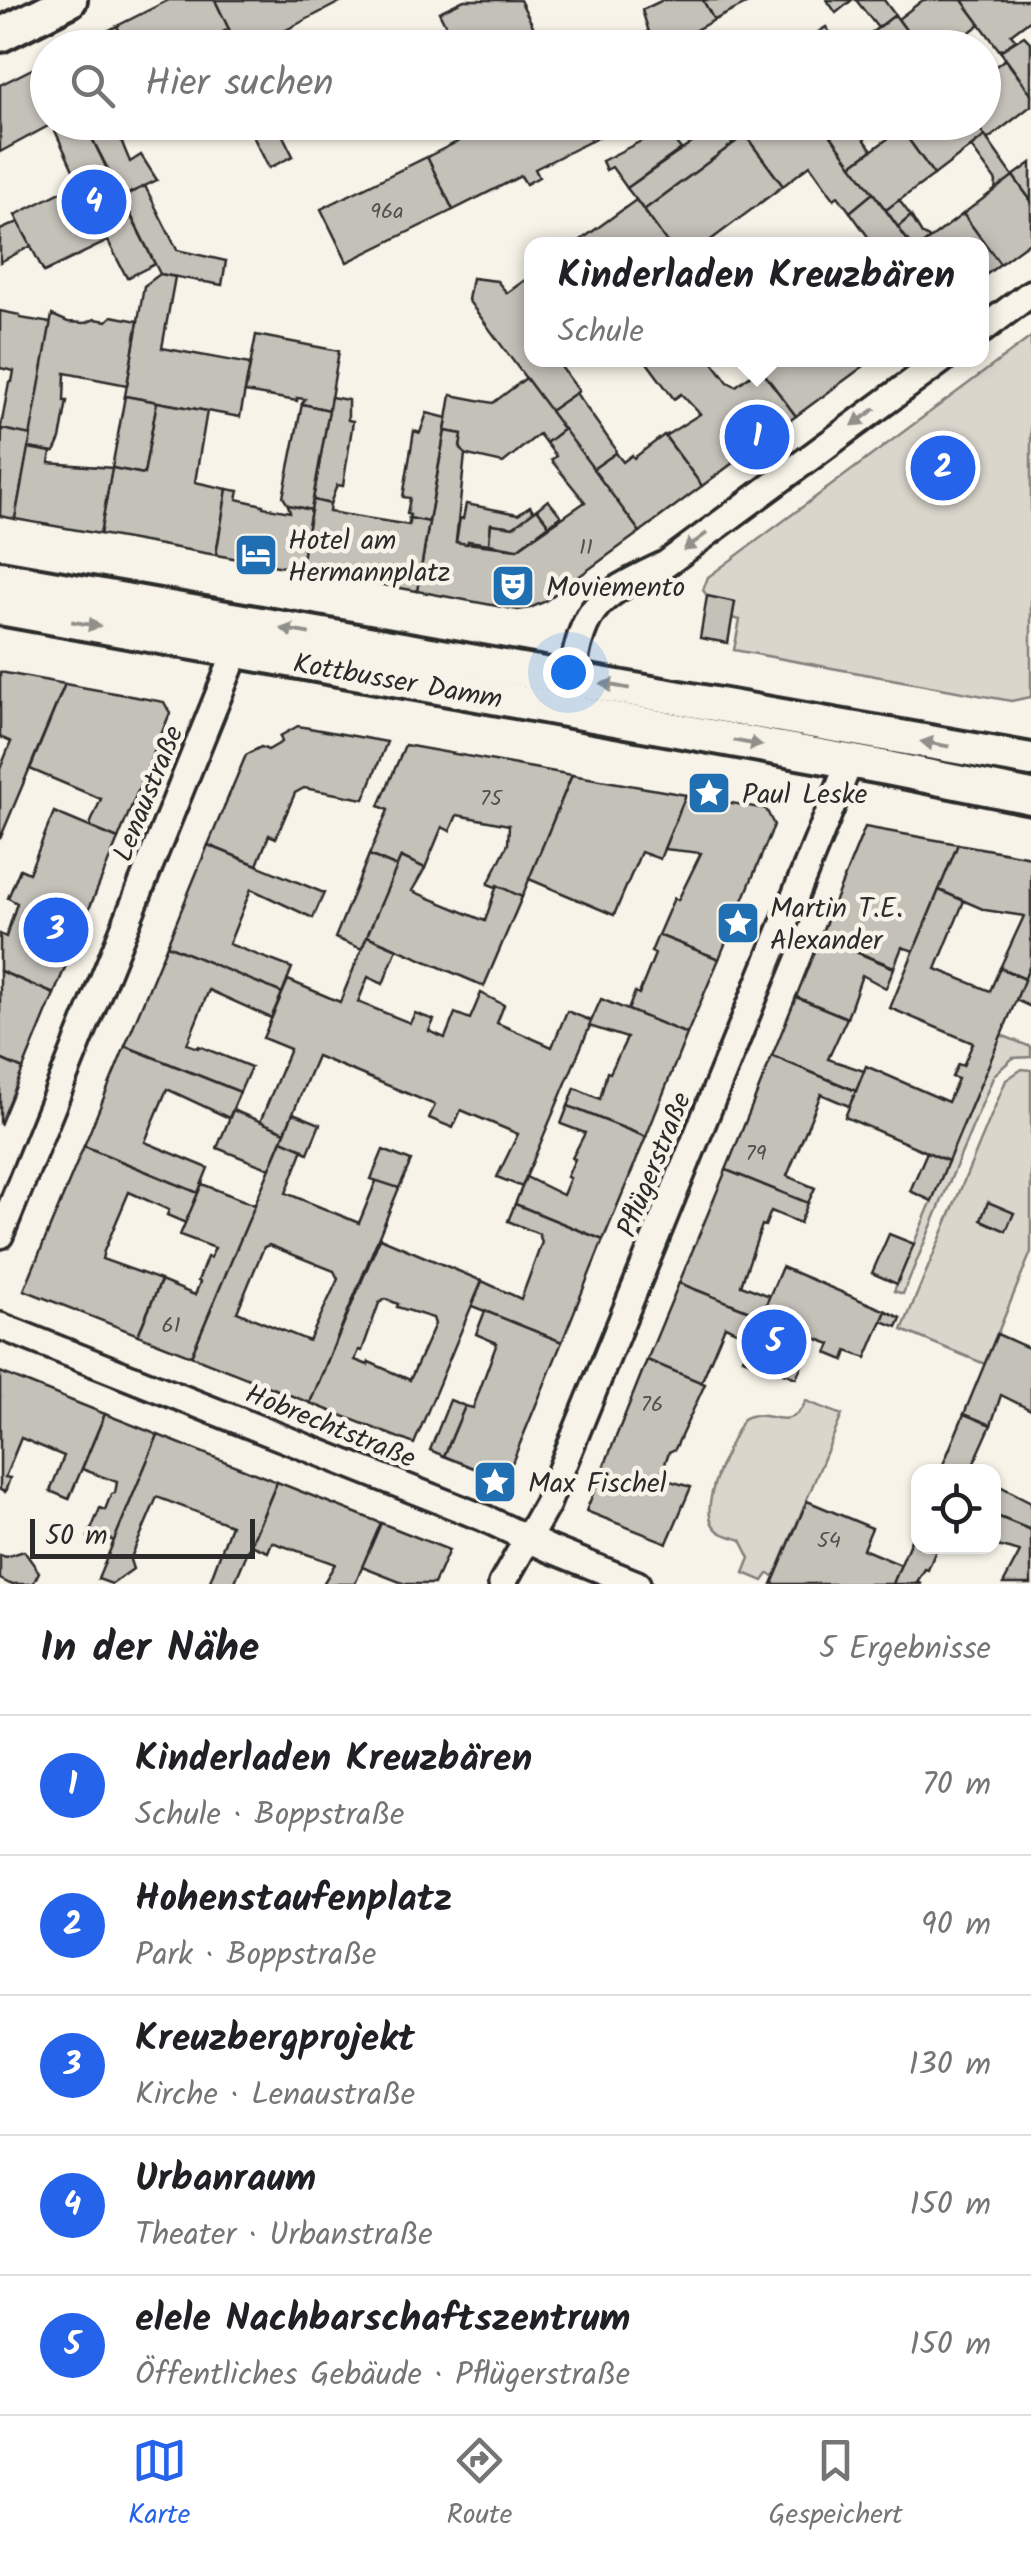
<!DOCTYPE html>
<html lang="de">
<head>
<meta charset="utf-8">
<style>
  :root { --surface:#fff; --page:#f6f6f6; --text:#202124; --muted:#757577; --line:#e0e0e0; --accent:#2563eb }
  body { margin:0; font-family:Kalam,sans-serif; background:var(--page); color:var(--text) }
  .controls { position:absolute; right:30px; bottom:30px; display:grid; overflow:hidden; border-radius:20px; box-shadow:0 2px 8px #0004 }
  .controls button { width:90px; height:90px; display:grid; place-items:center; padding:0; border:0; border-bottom:2px solid var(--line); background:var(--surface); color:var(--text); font:50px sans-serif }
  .scale { position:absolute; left:30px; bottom:25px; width:225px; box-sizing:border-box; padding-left:10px; border:5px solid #2b2b2b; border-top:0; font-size:28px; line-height:35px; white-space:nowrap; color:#2b2b2b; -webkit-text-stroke:8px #f7f3e8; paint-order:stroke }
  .you { position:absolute; left:568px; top:672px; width:35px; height:35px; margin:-25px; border:8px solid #fff; border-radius:50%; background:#1a73e8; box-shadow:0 0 0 15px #1a73e833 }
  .badge { display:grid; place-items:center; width:65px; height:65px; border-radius:50%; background:var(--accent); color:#fff; font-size:32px; font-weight:700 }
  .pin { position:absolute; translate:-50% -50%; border:5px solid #fff; box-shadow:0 2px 10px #0006 }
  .popup { position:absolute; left:524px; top:237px; width:465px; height:130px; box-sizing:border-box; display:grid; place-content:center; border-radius:20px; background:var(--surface); filter:drop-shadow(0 2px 8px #0005); font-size:32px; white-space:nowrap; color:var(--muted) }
  .popup b { font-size:38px; color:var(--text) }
  .popup::after { content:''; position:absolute; left:50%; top:100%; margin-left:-20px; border:20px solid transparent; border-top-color:var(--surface) }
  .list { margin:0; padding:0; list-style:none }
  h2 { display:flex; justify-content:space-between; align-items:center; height:130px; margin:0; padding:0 40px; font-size:42px }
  h2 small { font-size:32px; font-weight:400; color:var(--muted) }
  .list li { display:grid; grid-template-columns:65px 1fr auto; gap:30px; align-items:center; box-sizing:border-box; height:140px; padding:0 40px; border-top:2px solid var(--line) }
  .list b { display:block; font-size:38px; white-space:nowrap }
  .list p { margin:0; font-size:32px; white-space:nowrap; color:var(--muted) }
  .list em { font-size:32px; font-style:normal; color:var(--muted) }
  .icon { flex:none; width:55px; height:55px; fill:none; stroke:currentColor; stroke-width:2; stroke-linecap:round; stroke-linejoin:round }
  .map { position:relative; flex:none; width:1031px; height:1584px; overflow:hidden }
  .search { position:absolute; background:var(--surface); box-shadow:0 2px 8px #0004; left:30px; right:30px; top:30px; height:110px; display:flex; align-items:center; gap:25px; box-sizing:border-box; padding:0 35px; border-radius:55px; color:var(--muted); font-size:38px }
  .sheet { height:830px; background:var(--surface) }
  nav { display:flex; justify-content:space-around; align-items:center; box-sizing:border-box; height:140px; border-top:2px solid var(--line); background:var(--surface); font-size:28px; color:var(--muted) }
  nav a { display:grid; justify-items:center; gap:5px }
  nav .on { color:var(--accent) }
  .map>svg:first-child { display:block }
  .green { fill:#dad6cc; stroke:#82807c; stroke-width:2.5 }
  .building { fill:#c4c1b9; stroke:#2b2b2b; stroke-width:2.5; fill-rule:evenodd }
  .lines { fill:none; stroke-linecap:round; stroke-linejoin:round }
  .minor-casing { stroke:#2b2b2b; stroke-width:32 }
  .secondary-casing { stroke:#2b2b2b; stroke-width:40 }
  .minor { stroke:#f7f3e8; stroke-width:25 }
  .secondary { stroke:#f7f3e8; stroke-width:32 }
  .oneway { fill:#918f8a }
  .labels { text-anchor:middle; stroke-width:9; stroke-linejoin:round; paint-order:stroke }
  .number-label { font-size:22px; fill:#51504e }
  .poi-label { font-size:28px; fill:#2b2b2b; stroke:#f7f3e8; text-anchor:start }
  .street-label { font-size:28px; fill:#2b2b2b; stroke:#f7f3e8 }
</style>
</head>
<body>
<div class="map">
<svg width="1031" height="1584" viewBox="0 0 1031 1584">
  <rect width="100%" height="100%" fill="#f7f3e8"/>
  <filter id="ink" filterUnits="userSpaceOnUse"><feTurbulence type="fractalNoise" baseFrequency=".01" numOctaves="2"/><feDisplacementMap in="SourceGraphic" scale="20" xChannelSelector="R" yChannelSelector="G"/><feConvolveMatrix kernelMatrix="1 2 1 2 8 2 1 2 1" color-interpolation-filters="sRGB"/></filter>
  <g filter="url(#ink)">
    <g class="green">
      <path d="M1031,337V697L1011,701L734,650L740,620L732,618L735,602L707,596L703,590L708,577Z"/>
      <path d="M1001,1035L1031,1047V1057L1013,1058L994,1075L903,1294L894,1291Z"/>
      <path d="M1022,1069L1031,1070V1252L985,1364L902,1330L1006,1080Z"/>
      <path d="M806,1401L842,1415L775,1576L768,1574L763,1581L744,1573L750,1558L741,1540C731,1536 719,1535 713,1525C699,1503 731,1441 743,1419C765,1405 789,1437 806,1401Z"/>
    </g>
    <g class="building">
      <path d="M169,0H215L229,29L192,48H127L117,26Z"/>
      <path d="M215,0H344L251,48H238Z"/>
      <path d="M464,0H520L544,48H516L512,41L498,48H457L439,12Z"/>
      <path d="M663,0H703L714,20L662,48H654L642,10Z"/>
      <path d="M703,0H754L714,20Z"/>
      <path d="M827,0H852L836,13Z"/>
      <path d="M856,0H884L895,15L878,28Z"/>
      <path d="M923,0H962L980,24L949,48H919L898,19Z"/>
      <path d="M962,0H1031V19L1011,34L1016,40L1000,51Z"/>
      <path d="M895,15L919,48H849L878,28Z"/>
      <path d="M117,26L127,48H74Z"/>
      <path d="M826,27L841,48H794Z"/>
      <path d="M229,29L238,48H192Z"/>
      <path d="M1024,36L1031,43V94L1000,51Z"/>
      <path d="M1005,59L1031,94V106L987,140L974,122H984V75Z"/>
      <path d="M48,61V122H84L107,169L79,183L52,124L0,152V85Z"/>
      <path d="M84,122H111L116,128L92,138Z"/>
      <path d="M246,122H276L293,156L269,168Z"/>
      <path d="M497,122H582L591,141L535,169L539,177L526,184L521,176L453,210L427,157Z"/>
      <path d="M582,122H629L591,141Z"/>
      <path d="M762,122H821L873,193L850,212L838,196L834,199L810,165L783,186L745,135Z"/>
      <path d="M844,122H852L872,150L852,165L829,133Z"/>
      <path d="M910,122H974L985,136L934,175L901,129Z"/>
      <path d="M718,125L733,144L644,210L627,188Z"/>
      <path d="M116,128L130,162L141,155L157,180L122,197L92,138Z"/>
      <path d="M665,129L681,149L627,188L612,167L606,170L602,161Z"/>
      <path d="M901,129L934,175L886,210L852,165Z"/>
      <path d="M745,135L783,186L704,245H669L644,210Z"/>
      <path d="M985,136L1013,176L995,191L996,181L971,147Z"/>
      <path d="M427,157L453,210L347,262L321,209Z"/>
      <path d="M1031,163V201L1013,176Z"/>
      <path d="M107,169L155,264L127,278L108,241L44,272L15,215Z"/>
      <path d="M1013,176L1031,201V241L1000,264L963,214Z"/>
      <path d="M145,186L177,250L226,261L222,285L160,274L122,197Z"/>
      <path d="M873,193L909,242L906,245H874L850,212Z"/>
      <path d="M636,200L669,245H574Z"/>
      <path d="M899,200L911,216L898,227L886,210Z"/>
      <path d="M963,214L1000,264L982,278V245H922Z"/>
      <path d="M911,216L922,234L930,239L922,245H911L898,227Z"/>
      <path d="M18,222L31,246L0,262V230Z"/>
      <path d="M160,274L175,277L162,348L250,364L240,417L125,396L144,286Z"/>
      <path d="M532,275V360H556L579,391L550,411L468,300L472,278L497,281L507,293Z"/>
      <path d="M0,311L20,315V318L51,323L31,435L0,432L9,382H12L14,371L0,368Z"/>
      <path d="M52,315L68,322L85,323L95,319L107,321L112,316L138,321L127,385L65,373L64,401H67L60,439L54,452L28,448Z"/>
      <path d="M256,335L339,351L329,410L302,404L305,399L297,398V401L245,392Z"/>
      <path d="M645,360H711L728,382L736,386L760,368L796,416L702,486L665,436L700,414L681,394L674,399Z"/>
      <path d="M771,360H872L796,416L760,368Z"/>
      <path d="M526,378L564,429L546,443L539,434L503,463L463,454L460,447L462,434L445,431L451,395L493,403Z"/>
      <path d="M576,393L615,448L616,453L593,469L550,411Z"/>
      <path d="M125,396L157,402L144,474L112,468Z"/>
      <path d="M331,397L348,400V420L353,421L343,486L337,485L330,504L313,500Z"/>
      <path d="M157,402L207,411L195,482L227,489L216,555L100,534L112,468L144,474Z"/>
      <path d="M302,404L329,410L311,510L288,505L283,497Z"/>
      <path d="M427,413L447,418L429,522L409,518L410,515L407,514L410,498L403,497L414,431L420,433Z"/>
      <path d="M2,429L31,435L15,519L0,516Z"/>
      <path d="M564,429L640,532L544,602L530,608L518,610L417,591L445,431L462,434L460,447L465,454L456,542L517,549L585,502L551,460L556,456L546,443Z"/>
      <path d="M664,435L702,486L640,532L593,469L616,453L623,462L632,455L634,458Z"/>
      <path d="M28,448L51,452L49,463L112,468L100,534L15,519Z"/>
      <path d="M227,489L239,491L237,499L263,505V507L290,512L288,505L311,510L300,570L216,555Z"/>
      <path d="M313,500L330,504L329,512L409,525V518L429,522L417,591L300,570Z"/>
      <path d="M548,500L561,516L549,525L537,509Z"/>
      <path d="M466,504L518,514L530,506L534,512L513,527L491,524L489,544L468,541L467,544L456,542L460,518L463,519Z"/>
      <path d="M537,509L549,525L517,549L489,544L491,524L513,527Z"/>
      <path d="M707,596L735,602L728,643L700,638Z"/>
      <path d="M0,672L65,684L0,839V769L11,742L0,737Z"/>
      <path d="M65,684L164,702L170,713L118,839L89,827L101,799L30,769Z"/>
      <path d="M298,726L387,742L364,799L304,788L295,793L276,838L269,835L257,865L208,845L246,755L261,747L268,750L282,742L280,736Z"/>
      <path d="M405,745L572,775L522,897L488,884L508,844L509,825L457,815L450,831L442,827L425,868L401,857L397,867L369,855L388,810L379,806Z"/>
      <path d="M572,775L686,795L660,859L641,852L614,915L529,879Z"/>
      <path d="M686,795L766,809L774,825L719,959L658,935L674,898L678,900L701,853L664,849Z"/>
      <path d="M54,812L118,839L54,994L0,971V934L6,937L17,903L8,898L20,869L29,873Z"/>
      <path d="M865,827L958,844L914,951L902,947L894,967L820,937Z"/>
      <path d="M958,844L1031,857V963L1025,979L1000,968L1024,916L985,910L939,890Z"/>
      <path d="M208,845L324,893L313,918L251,889L229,944L292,968L282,993L167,945Z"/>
      <path d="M369,855L397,867L362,949L335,938Z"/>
      <path d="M401,857L425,868L412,891L485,921L497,885L522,897L484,986L367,936Z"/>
      <path d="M939,890L964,901L936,969L990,991L1000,968L1025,979L948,1161L845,1117L866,1066L948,1102L958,1079L952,1077L958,1064L963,1066L973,1043L890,1008Z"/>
      <path d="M658,935L719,959L687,1034L628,1010L635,992L639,994L655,954L651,952Z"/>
      <path d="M367,936L397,949L383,984L368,977L358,1002L410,1023L415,1013L434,1020L429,1031L445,1038L455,1013L470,1019L481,993L504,1005L497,1023L552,1047L567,1011L592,1021L522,1187L497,1177L518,1134L461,1110L453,1128L429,1118L435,1105L317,1056L285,1132L260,1122L290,1049L263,1038L288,980L340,1002Z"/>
      <path d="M820,937L894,968L886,988L862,975L847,1018L796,997Z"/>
      <path d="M167,945L282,993L271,1018L209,990L187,1044L198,1048L199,1046L251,1067L240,1092L125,1046Z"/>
      <path d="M1031,963V1007L1016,1000Z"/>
      <path d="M0,971L54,994L23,1069L0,1059Z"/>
      <path d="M796,997L847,1018L828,1059L864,1071L856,1091L772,1056Z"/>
      <path d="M601,999L687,1034L646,1137L568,1106L575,1088L600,1099L607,1072L610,1073L627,1038L589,1026Z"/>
      <path d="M125,1046L240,1092L229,1118L167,1089L151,1127L145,1142L208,1168L198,1193L84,1146Z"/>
      <path d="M772,1056L856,1091L849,1106L821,1094L787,1176L815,1188L808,1203L726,1170Z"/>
      <path d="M0,1059L23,1069L0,1125Z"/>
      <path d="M568,1106L646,1137L603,1240L515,1204L526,1177L563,1195L570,1178L567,1177L575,1159L572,1158L585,1133L561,1124Z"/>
      <path d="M233,1110L285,1132L270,1169L217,1148Z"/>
      <path d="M293,1113L320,1124L308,1153L282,1140Z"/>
      <path d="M282,1140L303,1149L286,1193L359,1223L377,1179L399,1188L310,1403L191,1356ZM269,1245L334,1271L338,1279L309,1341L237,1312L264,1247Z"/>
      <path d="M84,1146L198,1193L186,1223L167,1215L169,1210L129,1192L104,1251L102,1259L161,1280L138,1335L24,1290Z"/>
      <path d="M383,1150L411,1161L399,1188L371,1179Z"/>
      <path d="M927,1152L948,1161L932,1201L910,1191Z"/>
      <path d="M726,1170L808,1203L800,1223L771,1211L765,1226L762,1225L741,1285L770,1296L762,1316L679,1283Z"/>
      <path d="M202,1184L255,1205L191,1356L138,1335L161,1281L195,1295L200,1282L198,1281L207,1257L210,1258L215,1248L180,1235Z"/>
      <path d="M988,1202L1014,1213L1006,1231L981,1220Z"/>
      <path d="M515,1204L603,1240L562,1342L472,1306L482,1281L521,1299L542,1242L539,1234L508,1221Z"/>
      <path d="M889,1234L914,1244L897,1284L872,1273Z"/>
      <path d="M380,1238L482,1281L414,1444L310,1403ZM386,1299L398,1304L397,1307L433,1318L435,1324L410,1380L369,1362L368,1365L355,1360L359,1350L362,1351L379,1303Z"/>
      <path d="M782,1267L886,1311L866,1358L847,1351L844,1360L827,1353L831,1344L801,1333L791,1357L803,1363L796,1378L743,1358Z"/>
      <path d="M679,1283L762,1316L752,1338L725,1326L701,1383L647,1360Z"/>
      <path d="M485,1311L562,1342L507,1475L498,1478L444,1456L465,1406L473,1408L497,1343L476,1334Z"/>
      <path d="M886,1311L901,1318L897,1327L882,1321Z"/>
      <path d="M997,1334L1031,1349V1410L1001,1395L991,1425L964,1414Z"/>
      <path d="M647,1360L705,1384L675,1449L669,1452L660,1478L691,1487L667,1543L586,1511Z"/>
      <path d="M0,1372L105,1414L69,1499L50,1491L64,1456L21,1438L5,1477L10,1478L5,1492L0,1490Z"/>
      <path d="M450,1400L465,1406L444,1456L430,1450Z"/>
      <path d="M105,1414L158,1435L114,1541L98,1534L96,1539L88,1537L100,1508L105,1510L111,1494L115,1493L117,1482L82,1469Z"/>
      <path d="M964,1414L991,1425L970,1472H940Z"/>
      <path d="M158,1435L277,1482L234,1584H209L231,1525L157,1497L130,1560L133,1569L112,1584L98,1579Z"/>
      <path d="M277,1482L381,1523L355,1584H323L335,1564L324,1560L272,1542L268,1552L251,1545Z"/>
      <path d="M994,1483L1031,1502V1530L994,1515Z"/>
      <path d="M807,1501L872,1528L863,1549L901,1565L893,1584H772Z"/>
      <path d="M994,1515L1031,1530V1584H1003L1020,1552L994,1545Z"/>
      <path d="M381,1523L449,1550L434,1584H405L362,1567Z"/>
      <path d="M911,1540L918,1543V1546L936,1550L928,1570L925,1569L917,1582L922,1584H893Z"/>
      <path d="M24,1551L39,1572L33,1584H10L0,1579V1555L6,1557Z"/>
    </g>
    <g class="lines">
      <defs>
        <g id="minor">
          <path d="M982,330L1031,293"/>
          <path d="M569,694C582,610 588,600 666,564L942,360"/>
          <path d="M0,1235L236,652"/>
          <path d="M0,1326L484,1518L550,1549L637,1584"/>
          <path d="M502,1584L547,1504L850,761"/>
        </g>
        <g id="secondary">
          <path d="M0,35L70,0"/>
          <path d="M0,578L1031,760"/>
          <path d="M0,608L887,768L1031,797"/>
        </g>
      </defs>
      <use href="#minor" class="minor-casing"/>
      <use href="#secondary" class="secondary-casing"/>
      <use href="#minor" class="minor"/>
      <use href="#secondary" class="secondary"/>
    </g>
    <defs><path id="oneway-solid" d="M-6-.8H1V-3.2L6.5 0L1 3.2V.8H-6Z" transform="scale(2.5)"/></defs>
    <g class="oneway">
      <use href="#oneway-solid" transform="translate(864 417) rotate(144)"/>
      <use href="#oneway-solid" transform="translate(695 542) rotate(143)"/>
      <use href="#oneway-solid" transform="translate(86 624) rotate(10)"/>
      <use href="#oneway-solid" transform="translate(295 631) rotate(-170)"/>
      <use href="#oneway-solid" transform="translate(615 686) rotate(-170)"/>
      <use href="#oneway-solid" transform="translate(748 743) rotate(10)"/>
      <use href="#oneway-solid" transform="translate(935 744) rotate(-170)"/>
    </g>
  </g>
  <defs>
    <symbol id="hotel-square" viewBox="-11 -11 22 22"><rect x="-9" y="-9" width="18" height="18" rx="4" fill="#1f6fb2" stroke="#f7f3e8"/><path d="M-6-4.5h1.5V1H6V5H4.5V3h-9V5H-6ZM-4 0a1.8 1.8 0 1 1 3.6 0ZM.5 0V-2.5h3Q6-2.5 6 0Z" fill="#fff"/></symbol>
    <symbol id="theatre-square" viewBox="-11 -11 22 22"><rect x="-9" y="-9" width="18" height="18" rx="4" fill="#1f6fb2" stroke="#f7f3e8"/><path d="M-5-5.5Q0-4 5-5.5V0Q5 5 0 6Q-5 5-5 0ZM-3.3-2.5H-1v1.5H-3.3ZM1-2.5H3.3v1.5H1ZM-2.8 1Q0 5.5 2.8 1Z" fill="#fff"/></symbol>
    <symbol id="sight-square" viewBox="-11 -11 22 22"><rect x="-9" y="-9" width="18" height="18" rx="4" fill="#1f6fb2" stroke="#f7f3e8"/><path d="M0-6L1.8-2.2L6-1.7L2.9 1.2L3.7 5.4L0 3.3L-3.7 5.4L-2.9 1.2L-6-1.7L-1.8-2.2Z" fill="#fff"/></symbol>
  </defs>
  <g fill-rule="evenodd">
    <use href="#hotel-square" x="231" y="530" width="50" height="50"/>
    <use href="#theatre-square" x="488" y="561" width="50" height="50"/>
    <use href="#sight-square" x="684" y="768" width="50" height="50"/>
    <use href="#sight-square" x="713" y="898" width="50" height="50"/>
    <use href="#sight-square" x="470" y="1457" width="50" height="50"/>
  </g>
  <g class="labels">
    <g class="number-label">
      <text x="387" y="218">96a</text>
      <text x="586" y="554">11</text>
      <text x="491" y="805">75</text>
      <text x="756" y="1160">79</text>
      <text x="171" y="1332">61</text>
      <text x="652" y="1411">76</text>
      <text x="829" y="1547">54</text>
    </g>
    <g class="poi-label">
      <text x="288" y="549">Hotel am<tspan x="288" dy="32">Hermannplatz</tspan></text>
      <text x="546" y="596">Moviemento</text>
      <text x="742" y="803">Paul Leske</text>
      <text x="770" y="917">Martin T.E.<tspan x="770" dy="32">Alexander</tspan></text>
      <text x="528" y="1492">Max Fischel</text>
    </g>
    <g class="street-label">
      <text transform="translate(398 680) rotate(10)" y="10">Kottbusser Damm</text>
      <text transform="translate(147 793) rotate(-68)" y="10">Lenaustraße</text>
      <text transform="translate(653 1164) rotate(-68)" y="10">Pflügerstraße</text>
      <text transform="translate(331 1425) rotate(22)" y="10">Hobrechtstraße</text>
    </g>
  </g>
</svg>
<div class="controls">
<button><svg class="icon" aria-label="locate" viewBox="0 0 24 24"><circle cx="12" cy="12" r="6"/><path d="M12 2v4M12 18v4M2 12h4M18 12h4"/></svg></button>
</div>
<div class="scale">50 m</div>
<div class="you"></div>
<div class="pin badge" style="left:757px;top:437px">1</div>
<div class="popup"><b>Kinderladen Kreuzbären</b>Schule</div>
<div class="pin badge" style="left:943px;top:468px">2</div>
<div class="pin badge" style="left:56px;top:930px">3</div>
<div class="pin badge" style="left:94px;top:202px">4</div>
<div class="pin badge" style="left:774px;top:1342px">5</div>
<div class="search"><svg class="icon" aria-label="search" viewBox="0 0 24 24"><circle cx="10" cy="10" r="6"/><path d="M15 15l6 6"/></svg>Hier suchen</div>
</div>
<section class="sheet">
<h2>In der Nähe<small>5 Ergebnisse</small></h2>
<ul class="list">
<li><span class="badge">1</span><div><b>Kinderladen Kreuzbären</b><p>Schule · Boppstraße</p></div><em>70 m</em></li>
<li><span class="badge">2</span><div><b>Hohenstaufenplatz</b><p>Park · Boppstraße</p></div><em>90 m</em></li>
<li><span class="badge">3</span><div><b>Kreuzbergprojekt</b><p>Kirche · Lenaustraße</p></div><em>130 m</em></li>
<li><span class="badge">4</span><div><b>Urbanraum</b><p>Theater · Urbanstraße</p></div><em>150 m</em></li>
<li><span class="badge">5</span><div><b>elele Nachbarschaftszentrum</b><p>Öffentliches Gebäude · Pflügerstraße</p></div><em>150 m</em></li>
</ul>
</section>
<nav>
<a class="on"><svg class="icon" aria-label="map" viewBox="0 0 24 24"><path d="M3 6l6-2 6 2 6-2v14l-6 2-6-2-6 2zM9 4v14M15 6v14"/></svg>Karte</a>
<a><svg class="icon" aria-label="directions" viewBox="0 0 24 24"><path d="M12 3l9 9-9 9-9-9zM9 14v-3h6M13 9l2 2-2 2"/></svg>Route</a>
<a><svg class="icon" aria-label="saved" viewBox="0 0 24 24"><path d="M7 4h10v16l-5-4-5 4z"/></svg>Gespeichert</a>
</nav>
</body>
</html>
